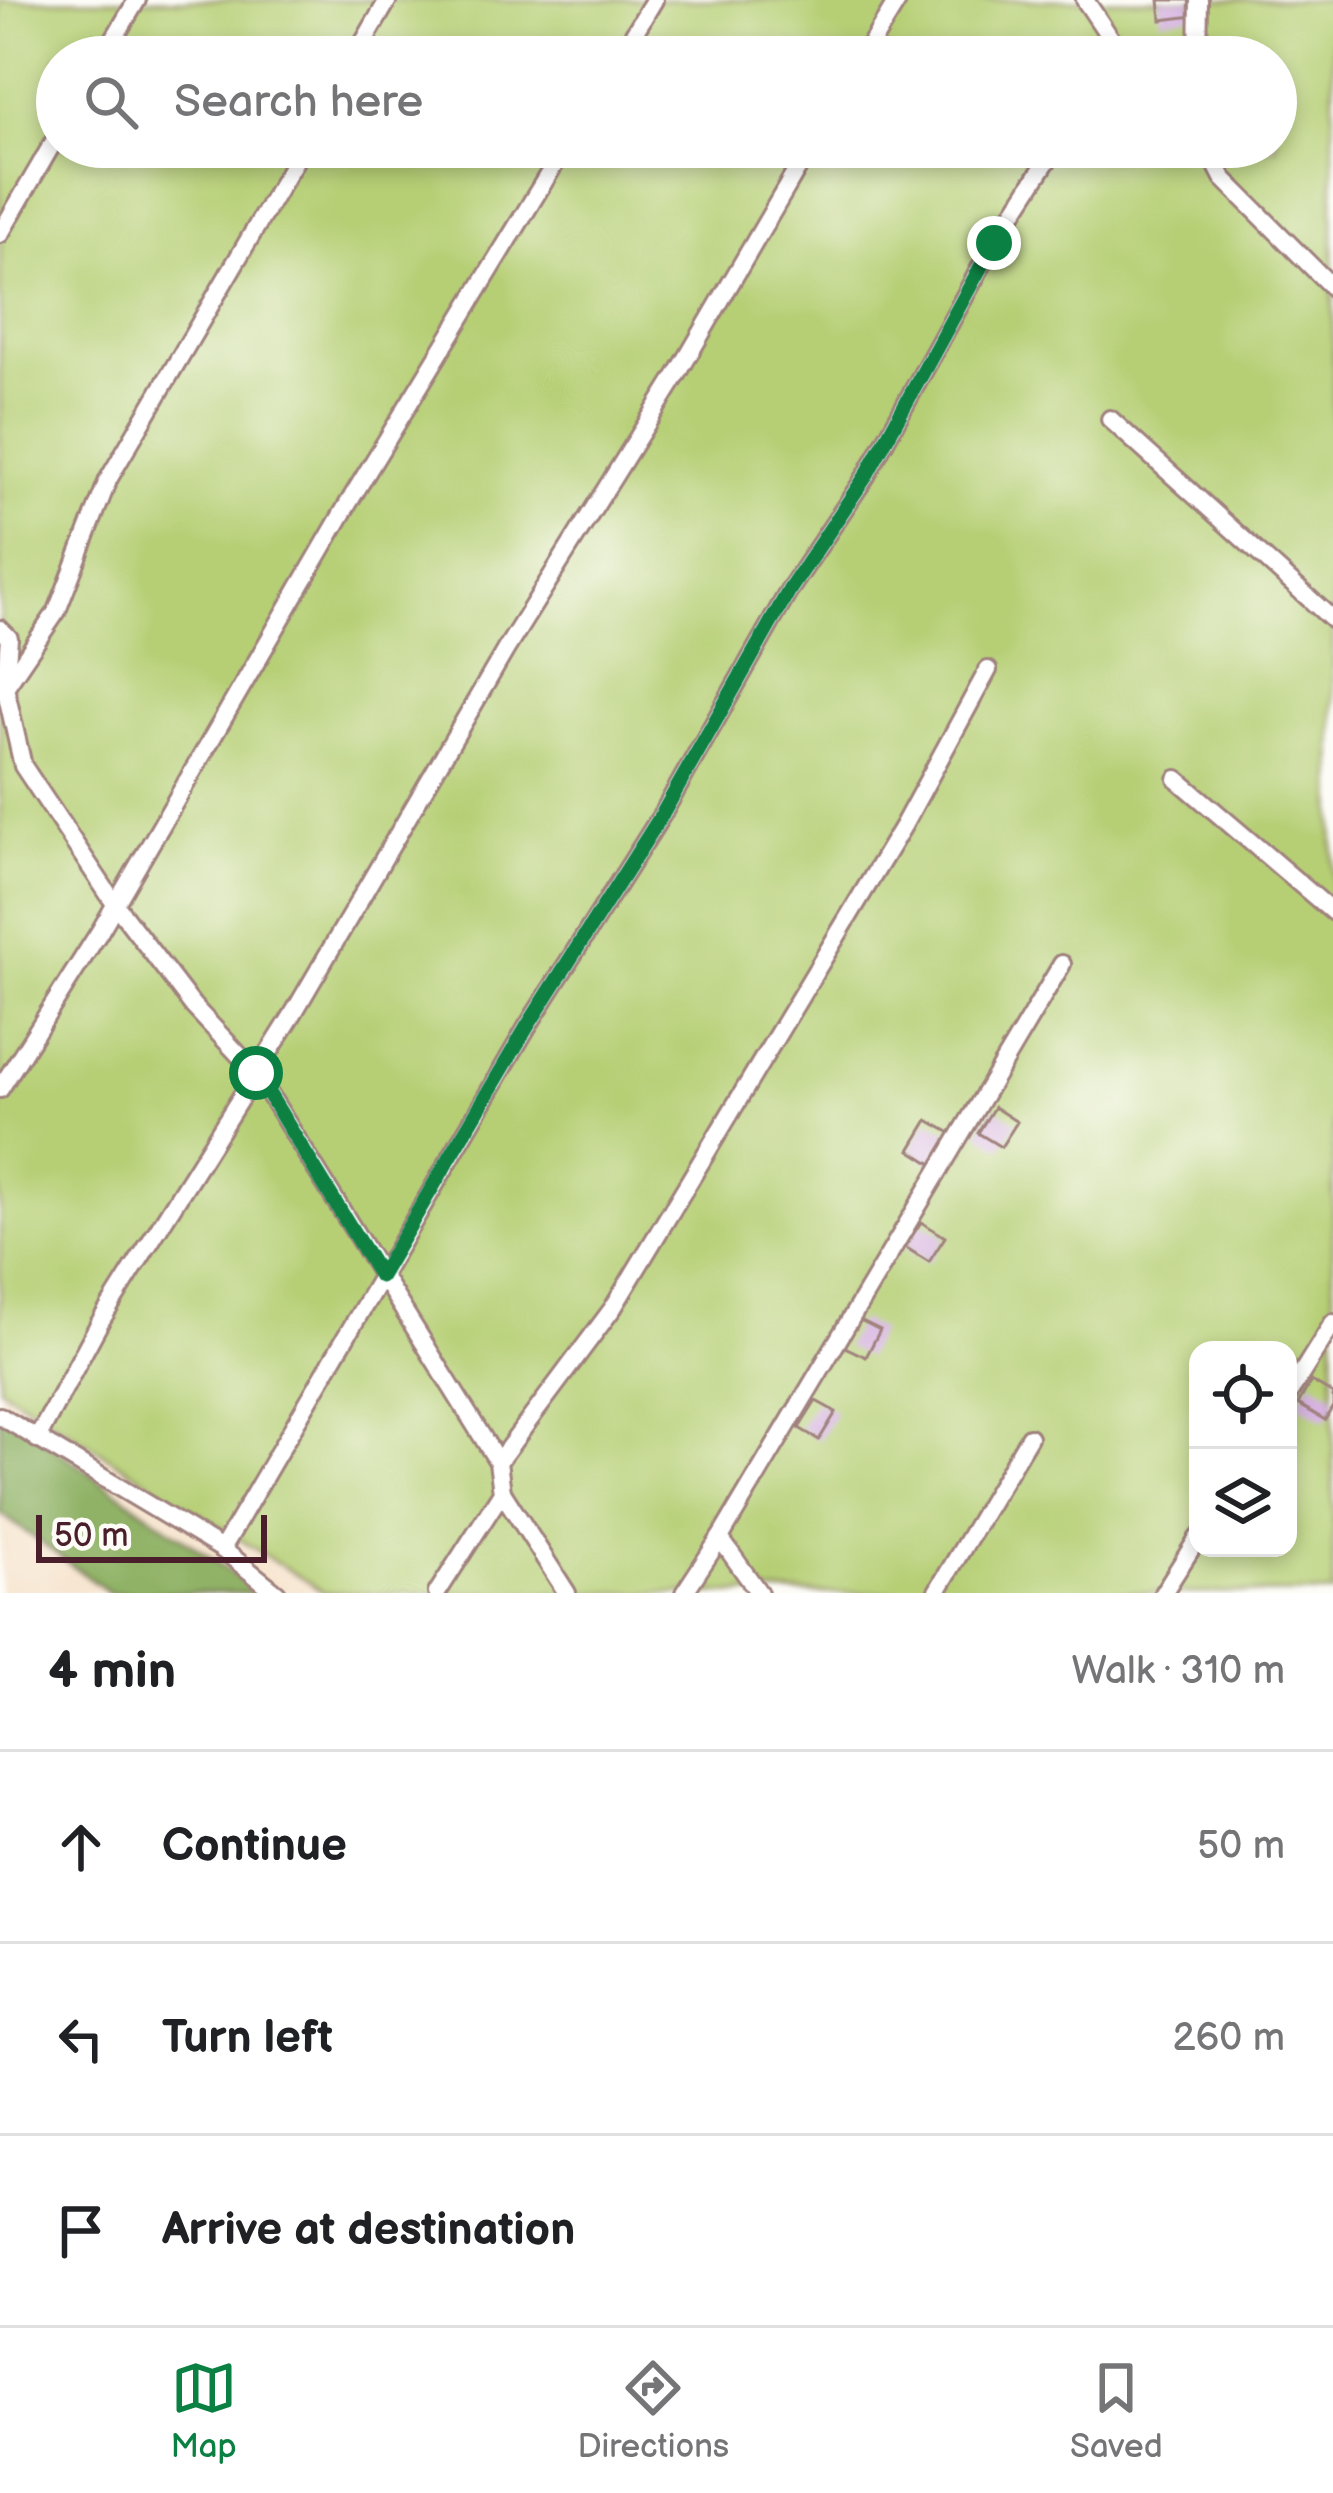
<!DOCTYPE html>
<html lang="en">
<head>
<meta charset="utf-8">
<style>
  :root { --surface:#fff; --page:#f6f6f6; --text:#202124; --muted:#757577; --line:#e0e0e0; --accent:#0b8043 }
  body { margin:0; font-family:"Balsamiq Sans",sans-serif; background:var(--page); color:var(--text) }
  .controls { position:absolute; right:36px; bottom:36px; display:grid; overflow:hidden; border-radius:24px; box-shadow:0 6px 18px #0003 }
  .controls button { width:108px; height:108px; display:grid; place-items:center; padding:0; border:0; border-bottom:3px solid var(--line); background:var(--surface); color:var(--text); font:60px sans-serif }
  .scale { position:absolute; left:36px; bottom:30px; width:231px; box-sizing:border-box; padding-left:12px; border:6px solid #4a1f2b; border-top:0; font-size:33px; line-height:42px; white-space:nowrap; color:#4a1f2b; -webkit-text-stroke:9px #fdfcf7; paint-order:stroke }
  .stop { position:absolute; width:36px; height:36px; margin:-27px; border:9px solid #0b8043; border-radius:50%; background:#fff }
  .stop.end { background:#0b8043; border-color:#fff; box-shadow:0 3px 12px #0008 }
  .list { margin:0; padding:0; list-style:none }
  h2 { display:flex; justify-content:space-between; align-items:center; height:156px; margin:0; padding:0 48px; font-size:51px }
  h2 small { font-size:39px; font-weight:400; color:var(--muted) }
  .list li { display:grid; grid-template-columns:78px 1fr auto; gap:36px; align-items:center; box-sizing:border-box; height:192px; padding:0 48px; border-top:3px solid var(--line) }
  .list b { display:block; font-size:45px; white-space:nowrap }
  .list em { font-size:39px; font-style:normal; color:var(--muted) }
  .icon { flex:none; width:66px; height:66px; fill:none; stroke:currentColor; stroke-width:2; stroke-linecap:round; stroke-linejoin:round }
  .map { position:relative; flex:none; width:1333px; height:1593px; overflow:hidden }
  .search { position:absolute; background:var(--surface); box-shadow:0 6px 18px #0003; left:36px; right:36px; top:36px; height:132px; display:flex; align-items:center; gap:30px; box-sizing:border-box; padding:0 42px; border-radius:66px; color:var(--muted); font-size:45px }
  .sheet { height:732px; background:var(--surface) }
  nav { display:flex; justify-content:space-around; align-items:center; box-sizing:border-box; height:168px; border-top:3px solid var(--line); background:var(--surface); font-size:33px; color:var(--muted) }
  nav a { display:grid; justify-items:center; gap:6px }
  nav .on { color:var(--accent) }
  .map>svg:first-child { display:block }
  .green { fill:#b6cf74; stroke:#807750; stroke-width:3; fill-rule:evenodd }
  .forest { fill:#90b266; stroke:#6d6848; stroke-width:3 }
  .building { fill:#d2abde }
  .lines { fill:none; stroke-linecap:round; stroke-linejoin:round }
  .lane-casing { stroke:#a0827e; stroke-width:22 }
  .lane { stroke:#fff; stroke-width:16 }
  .route { stroke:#0b8043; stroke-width:15 }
</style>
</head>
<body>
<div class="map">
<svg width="1333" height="1593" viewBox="0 0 1333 1593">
  <rect width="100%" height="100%" fill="#fdfcf7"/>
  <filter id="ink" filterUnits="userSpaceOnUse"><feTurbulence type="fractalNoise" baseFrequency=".00833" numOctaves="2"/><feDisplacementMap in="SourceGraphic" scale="24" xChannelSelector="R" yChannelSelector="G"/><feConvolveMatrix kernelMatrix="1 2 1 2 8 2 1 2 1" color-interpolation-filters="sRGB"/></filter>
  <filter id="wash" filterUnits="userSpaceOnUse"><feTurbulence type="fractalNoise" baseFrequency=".004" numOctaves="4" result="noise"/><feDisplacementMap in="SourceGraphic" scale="48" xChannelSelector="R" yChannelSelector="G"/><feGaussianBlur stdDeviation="2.7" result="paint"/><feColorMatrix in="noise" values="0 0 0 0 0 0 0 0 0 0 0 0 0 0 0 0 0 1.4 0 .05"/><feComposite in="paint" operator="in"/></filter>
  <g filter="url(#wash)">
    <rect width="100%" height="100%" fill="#f7e6d1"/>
    <path class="green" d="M0,0H1333V1593H325L0,1388ZM57,57H1276V147H57ZM1198,1350H1288V1548H1198Z"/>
    <path class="forest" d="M0,1410L261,1593H110L0,1513Z"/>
    <g id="blocks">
      <g class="building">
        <path d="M1159,0H1192L1194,16L1161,20Z"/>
        <path d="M994,1107L1017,1122L1001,1147L978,1133Z"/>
        <path d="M928,1120L951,1133L932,1164L910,1150Z"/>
        <path d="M921,1222L945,1237L929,1262L905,1247Z"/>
        <path d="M860,1320L880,1330L866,1357L845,1347Z"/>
        <path d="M1311,1381L1333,1394V1406L1325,1420L1298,1404Z"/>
        <path d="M816,1401L836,1412L819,1440L799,1428Z"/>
      </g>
    </g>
  </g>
  <g filter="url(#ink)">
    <use href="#blocks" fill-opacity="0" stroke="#a0827e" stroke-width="3"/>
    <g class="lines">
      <defs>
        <g id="lane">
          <path d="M1085,0L1123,57"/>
          <path d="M103,57L137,0"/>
          <path d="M355,57L388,0"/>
          <path d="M620,57L654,0"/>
          <path d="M863,57L898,0"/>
          <path d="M1198,57L1199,0"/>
          <path d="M1207,147L1223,178L1333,288"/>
          <path d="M0,234L57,136"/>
          <path d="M1110,419L1333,620"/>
          <path d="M0,629L9,638L5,687L23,766L115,904L193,1006L256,1073L498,1462"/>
          <path d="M6,686L57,611L108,480L303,147"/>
          <path d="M1177,779L1333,912"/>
          <path d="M0,1089L100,931L349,502L565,147"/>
          <path d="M1288,1395L1333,1323"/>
          <path d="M0,1416L222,1549L277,1593"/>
          <path d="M37,1439L100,1322L290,1019L506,649L677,375L810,147"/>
          <path d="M502,1492L567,1593"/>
          <path d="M222,1549L527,1027L663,813L790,589L866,476L994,243L1056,147"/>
          <path d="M437,1593L502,1492L498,1462L613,1308L903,826L988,670"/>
          <path d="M684,1593L720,1538"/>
          <path d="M759,1593L720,1538L1062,964"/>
          <path d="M936,1593L1029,1437"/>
          <path d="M1163,1593L1198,1538"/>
        </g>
      </defs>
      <use href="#lane" class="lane-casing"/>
      <use href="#lane" class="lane"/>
    </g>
  </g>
  <g class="lines" filter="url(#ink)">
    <path class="route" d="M256,1073L380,1276L527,1027L663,813L790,589L866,476L994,243"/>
  </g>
</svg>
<div class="controls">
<button><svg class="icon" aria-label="locate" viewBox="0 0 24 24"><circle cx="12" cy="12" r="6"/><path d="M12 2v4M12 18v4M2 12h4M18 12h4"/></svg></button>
<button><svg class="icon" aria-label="layers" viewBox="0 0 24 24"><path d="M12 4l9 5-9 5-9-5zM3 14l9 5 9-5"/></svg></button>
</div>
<div class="scale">50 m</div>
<div class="stop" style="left:256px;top:1073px"></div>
<div class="stop end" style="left:994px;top:243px"></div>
<div class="search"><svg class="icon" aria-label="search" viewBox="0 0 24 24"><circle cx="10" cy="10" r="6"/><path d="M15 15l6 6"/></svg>Search here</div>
</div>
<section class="sheet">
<h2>4 min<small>Walk · 310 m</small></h2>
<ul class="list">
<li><svg class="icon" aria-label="ahead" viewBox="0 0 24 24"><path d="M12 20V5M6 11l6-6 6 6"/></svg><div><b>Continue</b></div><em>50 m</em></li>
<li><svg class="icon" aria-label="left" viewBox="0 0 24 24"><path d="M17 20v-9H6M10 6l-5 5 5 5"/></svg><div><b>Turn left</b></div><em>260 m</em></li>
<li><svg class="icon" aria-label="arrive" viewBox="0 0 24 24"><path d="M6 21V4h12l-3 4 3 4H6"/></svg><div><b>Arrive at destination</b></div></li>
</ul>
</section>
<nav>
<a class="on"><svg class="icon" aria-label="map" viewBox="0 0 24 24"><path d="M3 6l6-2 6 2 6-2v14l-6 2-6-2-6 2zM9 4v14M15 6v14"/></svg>Map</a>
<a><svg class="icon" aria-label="directions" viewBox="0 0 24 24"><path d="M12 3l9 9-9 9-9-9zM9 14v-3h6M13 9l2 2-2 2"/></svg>Directions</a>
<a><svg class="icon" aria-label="saved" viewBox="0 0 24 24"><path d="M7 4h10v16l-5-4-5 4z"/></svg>Saved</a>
</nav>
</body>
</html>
